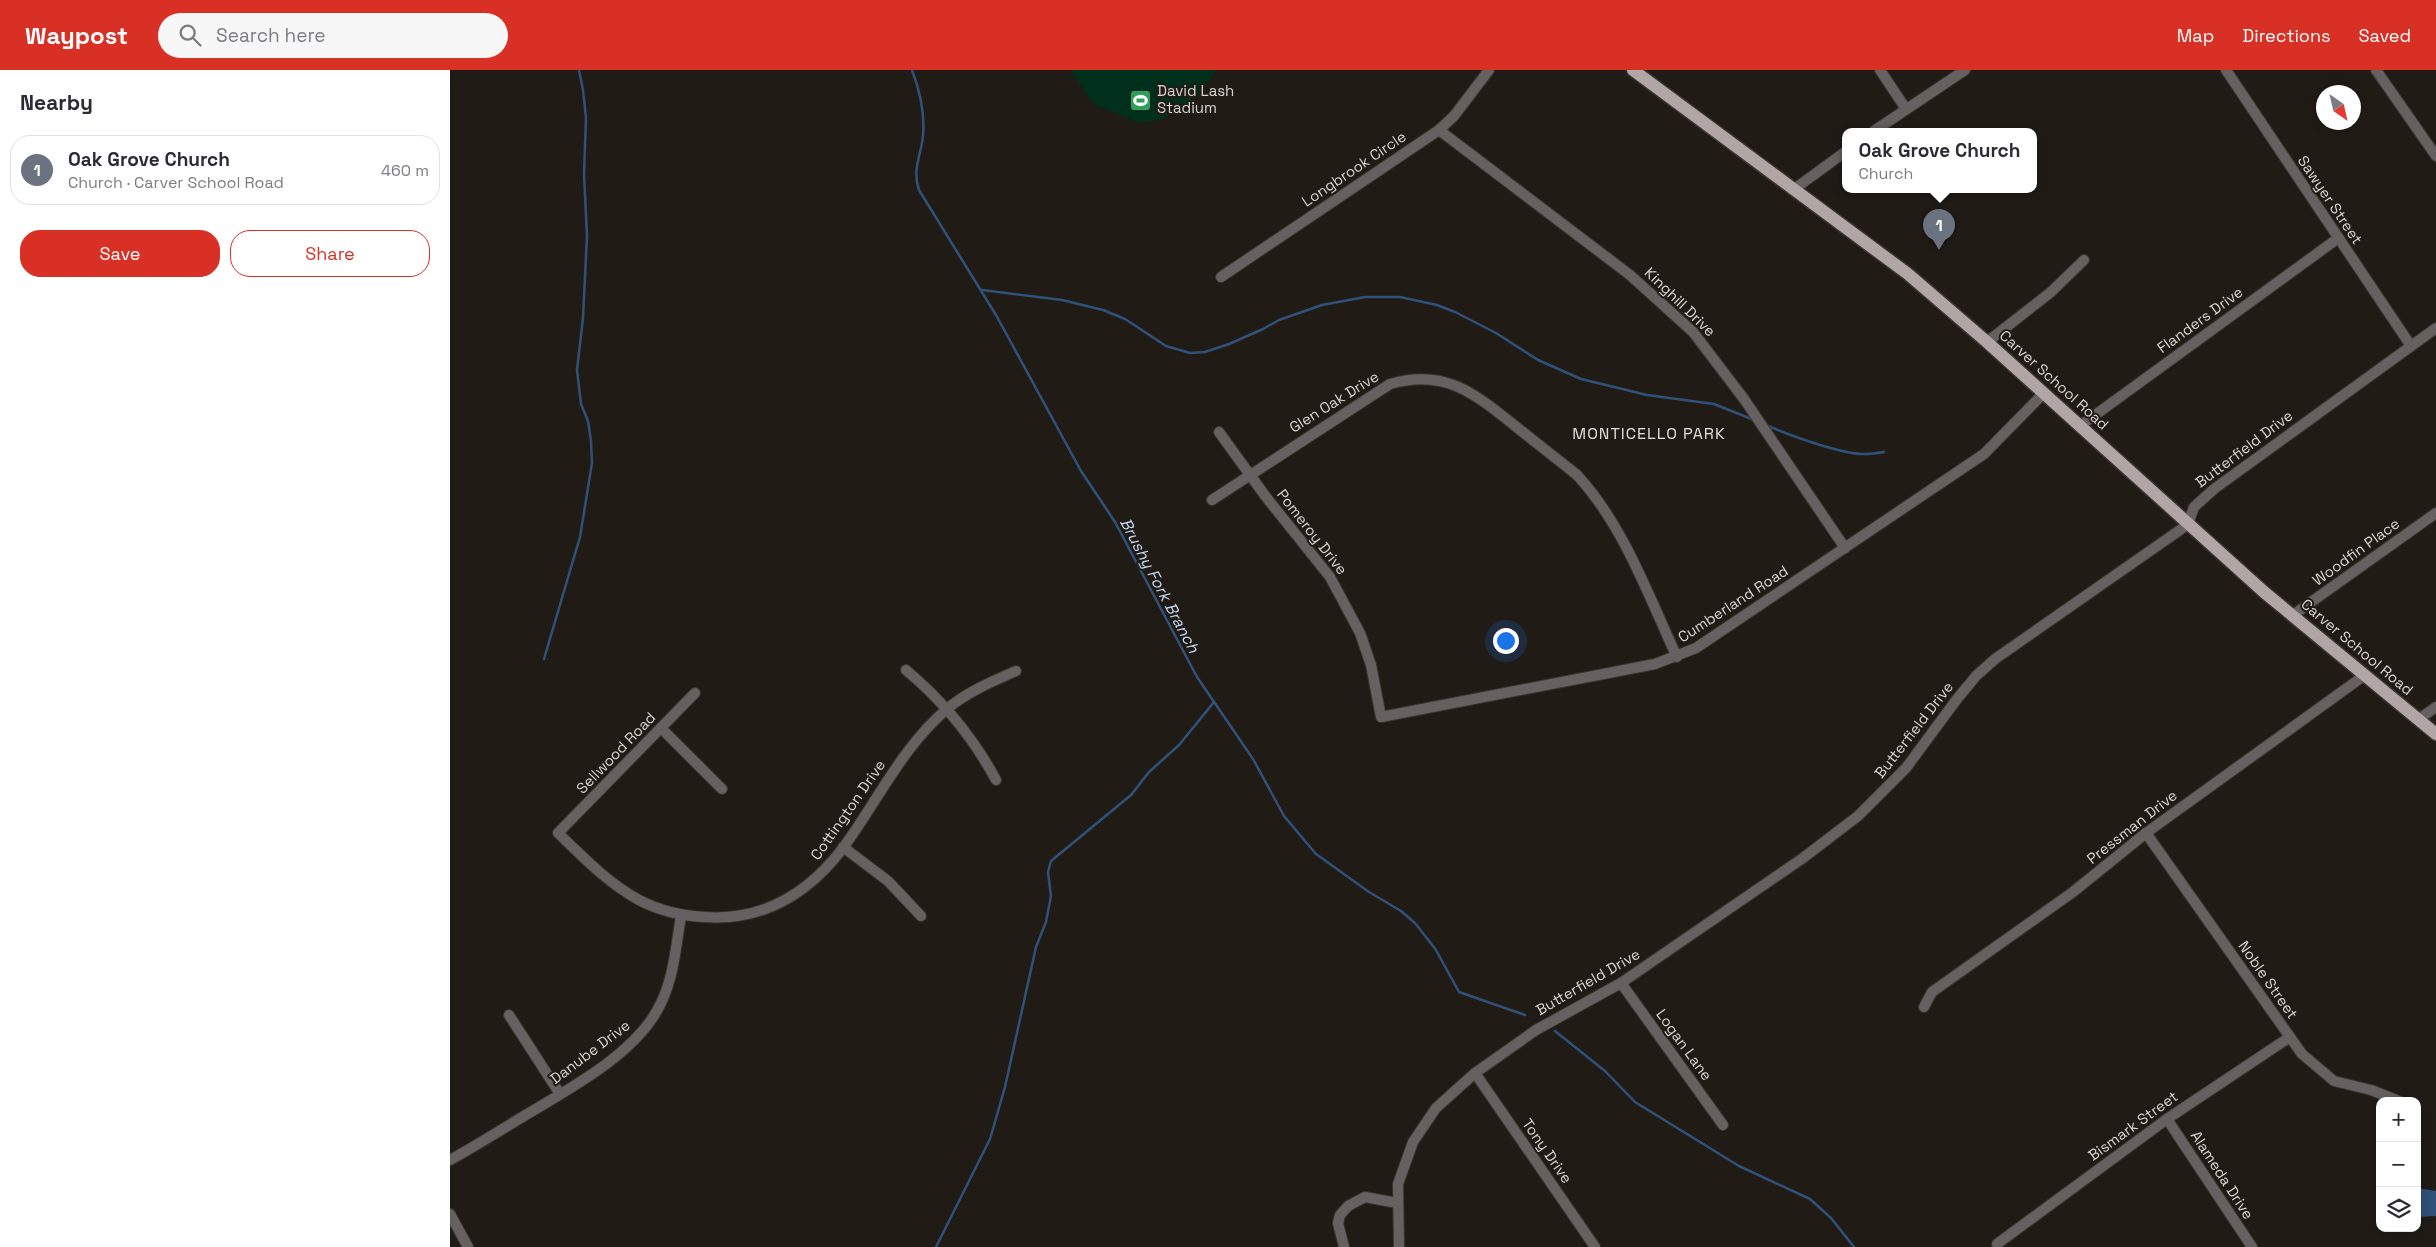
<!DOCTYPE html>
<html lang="en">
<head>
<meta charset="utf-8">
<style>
  :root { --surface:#fff; --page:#f7f7f7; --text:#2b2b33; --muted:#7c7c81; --line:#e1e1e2; --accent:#d93025 }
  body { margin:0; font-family:"Space Grotesk",sans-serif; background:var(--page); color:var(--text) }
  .controls { position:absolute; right:15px; bottom:15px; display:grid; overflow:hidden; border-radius:10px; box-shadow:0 2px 12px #0003 }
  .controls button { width:45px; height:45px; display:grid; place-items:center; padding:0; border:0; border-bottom:1px solid var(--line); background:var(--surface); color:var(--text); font:25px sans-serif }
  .compass { position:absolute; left:1866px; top:15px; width:45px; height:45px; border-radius:50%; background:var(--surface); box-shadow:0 2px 12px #0003; rotate:146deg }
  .you { position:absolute; left:1055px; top:570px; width:18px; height:18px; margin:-12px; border:4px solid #fff; border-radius:50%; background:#1a73e8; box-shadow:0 0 0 8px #1a73e833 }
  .badge { display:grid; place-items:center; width:32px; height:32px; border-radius:50%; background:var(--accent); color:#fff; font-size:16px; font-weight:700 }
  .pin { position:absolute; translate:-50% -41px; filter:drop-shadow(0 1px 2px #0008) }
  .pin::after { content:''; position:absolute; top:26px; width:18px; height:15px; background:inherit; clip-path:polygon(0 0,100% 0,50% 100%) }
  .popup { position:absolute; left:1392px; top:58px; width:195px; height:65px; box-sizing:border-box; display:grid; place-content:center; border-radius:10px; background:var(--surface); filter:drop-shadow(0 1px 4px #0005); font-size:16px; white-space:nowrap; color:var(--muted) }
  .popup b { font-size:19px; color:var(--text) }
  .popup::after { content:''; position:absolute; left:50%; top:100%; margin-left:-10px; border:10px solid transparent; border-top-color:var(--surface) }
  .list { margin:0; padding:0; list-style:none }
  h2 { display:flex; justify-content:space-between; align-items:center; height:65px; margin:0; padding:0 20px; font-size:21px }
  h2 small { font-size:16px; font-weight:400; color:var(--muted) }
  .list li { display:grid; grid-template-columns:32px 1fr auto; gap:15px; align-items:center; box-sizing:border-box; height:70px; margin:0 10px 10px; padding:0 10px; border:1px solid var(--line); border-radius:20px }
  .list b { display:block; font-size:19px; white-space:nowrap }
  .list p { margin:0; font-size:16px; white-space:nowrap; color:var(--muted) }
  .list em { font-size:16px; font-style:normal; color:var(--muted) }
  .actions { display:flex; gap:10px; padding:15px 20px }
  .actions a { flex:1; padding:11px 0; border:1px solid var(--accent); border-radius:20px; text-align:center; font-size:18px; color:var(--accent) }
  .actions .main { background:var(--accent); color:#fff }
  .icon { flex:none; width:28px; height:28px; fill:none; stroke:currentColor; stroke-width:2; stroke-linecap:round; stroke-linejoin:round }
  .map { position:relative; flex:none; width:1986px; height:1177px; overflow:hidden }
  header { display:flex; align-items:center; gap:30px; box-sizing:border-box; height:70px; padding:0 25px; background:var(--accent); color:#fff }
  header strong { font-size:24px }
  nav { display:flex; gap:28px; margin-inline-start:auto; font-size:18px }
  .search { width:350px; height:45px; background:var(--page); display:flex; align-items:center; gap:12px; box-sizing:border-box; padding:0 18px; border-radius:28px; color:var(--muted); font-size:19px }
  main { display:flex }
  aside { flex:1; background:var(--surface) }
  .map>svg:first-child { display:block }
  .green { fill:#002f1c }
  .water { fill:#305179 }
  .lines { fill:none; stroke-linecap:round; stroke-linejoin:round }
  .stream { stroke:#305179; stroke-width:2.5 }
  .minor-casing { stroke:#3b3530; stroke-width:12 }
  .major-casing { stroke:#3b3530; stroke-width:15 }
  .minor { stroke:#666160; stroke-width:10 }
  .major { stroke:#b1a6a5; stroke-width:12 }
  .labels { text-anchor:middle; stroke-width:4; stroke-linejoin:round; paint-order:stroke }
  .poi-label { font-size:15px; fill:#d9d4d0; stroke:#211b16; text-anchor:start }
  .street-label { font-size:15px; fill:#d9d4d0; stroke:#211b16 }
  .neighbourhood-label { font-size:16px; letter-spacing:1px; fill:#e5dcd5; stroke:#211b16 }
  .water-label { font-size:16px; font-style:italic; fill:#c4d9f3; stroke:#211b16 }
</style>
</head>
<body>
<header>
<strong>Waypost</strong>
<div class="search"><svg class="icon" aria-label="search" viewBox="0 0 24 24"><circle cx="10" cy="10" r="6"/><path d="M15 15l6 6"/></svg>Search here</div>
<nav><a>Map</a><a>Directions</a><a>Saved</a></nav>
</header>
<main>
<aside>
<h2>Nearby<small></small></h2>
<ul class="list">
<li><span class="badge" style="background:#6b7280">1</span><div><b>Oak Grove Church</b><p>Church · Carver School Road</p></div><em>460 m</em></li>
</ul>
<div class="actions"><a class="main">Save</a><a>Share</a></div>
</aside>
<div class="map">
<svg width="1986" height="1177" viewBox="0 0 1986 1177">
  <rect width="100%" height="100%" fill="#211b16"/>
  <path class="green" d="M620,0H766L749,25L715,48L690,53L643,34Z"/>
  <path class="water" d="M1967,1118L1986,1121V1146L1967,1147Z"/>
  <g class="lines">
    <g class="stream">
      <path d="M462,0C470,21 475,43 473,66C471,85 462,100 469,120L546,245L631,401L665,452L747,607L803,689L834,746L866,784L919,822L951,841L965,853L986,880L1009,922L1075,945"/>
      <path d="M532,220L612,230L653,240L675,249L716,276L740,283L755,282L779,274L813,259L829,250L872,235L915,227H950L987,235L1005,242L1046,263L1088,290L1131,309L1197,325L1264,334L1304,350"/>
      <path d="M1316,355C1336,364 1393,385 1415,384C1421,384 1428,383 1434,382"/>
      <path d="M94,589L130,467L142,393L141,371L138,351L131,334L127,300L133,248L137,166L134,104L136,48L133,20L129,0"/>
      <path d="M1105,961L1155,1001L1185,1032L1289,1096L1360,1129L1381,1148L1404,1177"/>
      <path d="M486,1177L540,1069L555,1017L586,877L596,852L601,826L598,802L601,791L681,725L699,702L729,675L764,632"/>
    </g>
    <defs>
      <g id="minor">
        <path d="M1430,0L1456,39"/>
        <path d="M1776,0L1961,276"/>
        <path d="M1926,0L1986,86"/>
        <path d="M989,60L1180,205L1243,262L1294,329L1395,478"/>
        <path d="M1424,61L1515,0"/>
        <path d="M1343,120L1395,82"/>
        <path d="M771,207L989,60L1004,46L1039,0"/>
        <path d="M1537,272L1601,222L1634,190"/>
        <path d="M1630,356L1887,169"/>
        <path d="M769,362L816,427L880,507L910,563L921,595L931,647L1205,594L1246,578L1534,384L1594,323"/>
        <path d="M762,430L940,314C994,298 1024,323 1064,355C1085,372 1106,388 1127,405C1174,456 1198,525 1227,587"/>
        <path d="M1843,545L1986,443"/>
        <path d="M456,600C493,631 523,667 546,710"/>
        <path d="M245,623L108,763C134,788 158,813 189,830C210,841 232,846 255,847C313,851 358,824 393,778C427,732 452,677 497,639C517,622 543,611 566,601"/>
        <path d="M1969,649L1986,637"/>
        <path d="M211,658L272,719"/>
        <path d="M1696,763L1852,984L1884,1011L1921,1020L1949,1031"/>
        <path d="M393,777L438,811L471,846"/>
        <path d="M1171,913L1273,1055"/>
        <path d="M1474,937L1482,922L1623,822L1696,763L1915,605"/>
        <path d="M59,945L110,1024"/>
        <path d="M1025,1003L1145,1177"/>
        <path d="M1717,1049L1802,1177"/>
        <path d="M0,1090C24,1077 46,1063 69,1049C115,1021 186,985 210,935C224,908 226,875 231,846"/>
        <path d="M0,1144L18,1177"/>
        <path d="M1547,1174L1717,1049L1840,967"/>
        <path d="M894,1177L888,1153L890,1145L898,1136L915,1127L947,1133"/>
        <path d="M949,1177L948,1114L963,1072L986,1038L1025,1003L1086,960L1171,913L1353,788L1408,746L1456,698L1507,629L1526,606L1545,589L1730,460L1738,454L1744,437L1764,419L1986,258"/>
      </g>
      <path id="major" d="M1183,0L1458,204L1537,272L1814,522L1986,664"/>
    </defs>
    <use href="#minor" class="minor-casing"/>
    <use href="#major" class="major-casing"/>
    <use href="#minor" class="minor"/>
    <use href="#major" class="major"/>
  </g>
  <defs>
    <symbol id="stadium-square" viewBox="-11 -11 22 22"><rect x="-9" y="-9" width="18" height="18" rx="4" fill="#2e9e5b" stroke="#211b16"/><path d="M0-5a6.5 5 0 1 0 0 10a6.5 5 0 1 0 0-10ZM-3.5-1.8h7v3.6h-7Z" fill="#fff"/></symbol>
  </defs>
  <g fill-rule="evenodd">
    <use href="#stadium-square" x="678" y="18" width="25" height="25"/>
  </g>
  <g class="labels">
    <g class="poi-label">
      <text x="707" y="26">David Lash<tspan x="707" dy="17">Stadium</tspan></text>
    </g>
    <g class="street-label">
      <text transform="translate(904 99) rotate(-34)" y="5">Longbrook Circle</text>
      <text transform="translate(1880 130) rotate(56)" y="5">Sawyer Street</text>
      <text transform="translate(1230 232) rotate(44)" y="5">Kinghill Drive</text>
      <text transform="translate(1750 250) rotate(-36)" y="5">Flanders Drive</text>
      <text transform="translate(1604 310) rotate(42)" y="5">Carver School Road</text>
      <text transform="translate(884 332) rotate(-32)" y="5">Glen Oak Drive</text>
      <text transform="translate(1794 379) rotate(-37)" y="5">Butterfield Drive</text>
      <text transform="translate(862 462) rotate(52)" y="5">Pomeroy Drive</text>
      <text transform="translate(1906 482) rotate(-36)" y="5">Woodfin Place</text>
      <text transform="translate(1283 534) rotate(-33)" y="5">Cumberland Road</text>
      <text transform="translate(1907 577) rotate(40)" y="5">Carver School Road</text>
      <text transform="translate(1464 660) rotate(-52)" y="5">Butterfield Drive</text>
      <text transform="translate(166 683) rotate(-46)" y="5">Sellwood Road</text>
      <text transform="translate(398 740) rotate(-55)" y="5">Cottington Drive</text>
      <text transform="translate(1682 757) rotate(-38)" y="5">Pressman Drive</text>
      <text transform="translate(1818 910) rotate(55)" y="5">Noble Street</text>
      <text transform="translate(1138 912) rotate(-30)" y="5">Butterfield Drive</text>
      <text transform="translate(1234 975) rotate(54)" y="5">Logan Lane</text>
      <text transform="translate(140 982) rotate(-37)" y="5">Danube Drive</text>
      <text transform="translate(1683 1056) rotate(-36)" y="5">Bismark Street</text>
      <text transform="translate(1097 1081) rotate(55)" y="5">Tony Drive</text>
      <text transform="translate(1772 1105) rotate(57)" y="5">Alameda Drive</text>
    </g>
    <g class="neighbourhood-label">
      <text x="1199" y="369">MONTICELLO PARK</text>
    </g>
    <g class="water-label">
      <text transform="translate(710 515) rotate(62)" y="6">Brushy Fork Branch</text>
    </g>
  </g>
</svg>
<div class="controls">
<button>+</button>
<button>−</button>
<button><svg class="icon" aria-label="layers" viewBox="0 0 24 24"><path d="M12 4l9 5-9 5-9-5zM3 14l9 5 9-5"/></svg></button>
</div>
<svg class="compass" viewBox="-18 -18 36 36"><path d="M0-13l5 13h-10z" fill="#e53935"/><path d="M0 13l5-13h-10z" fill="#7c7c81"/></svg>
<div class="you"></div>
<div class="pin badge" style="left:1489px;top:180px;background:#6b7280">1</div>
<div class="popup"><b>Oak Grove Church</b>Church</div>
</div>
</main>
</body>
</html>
